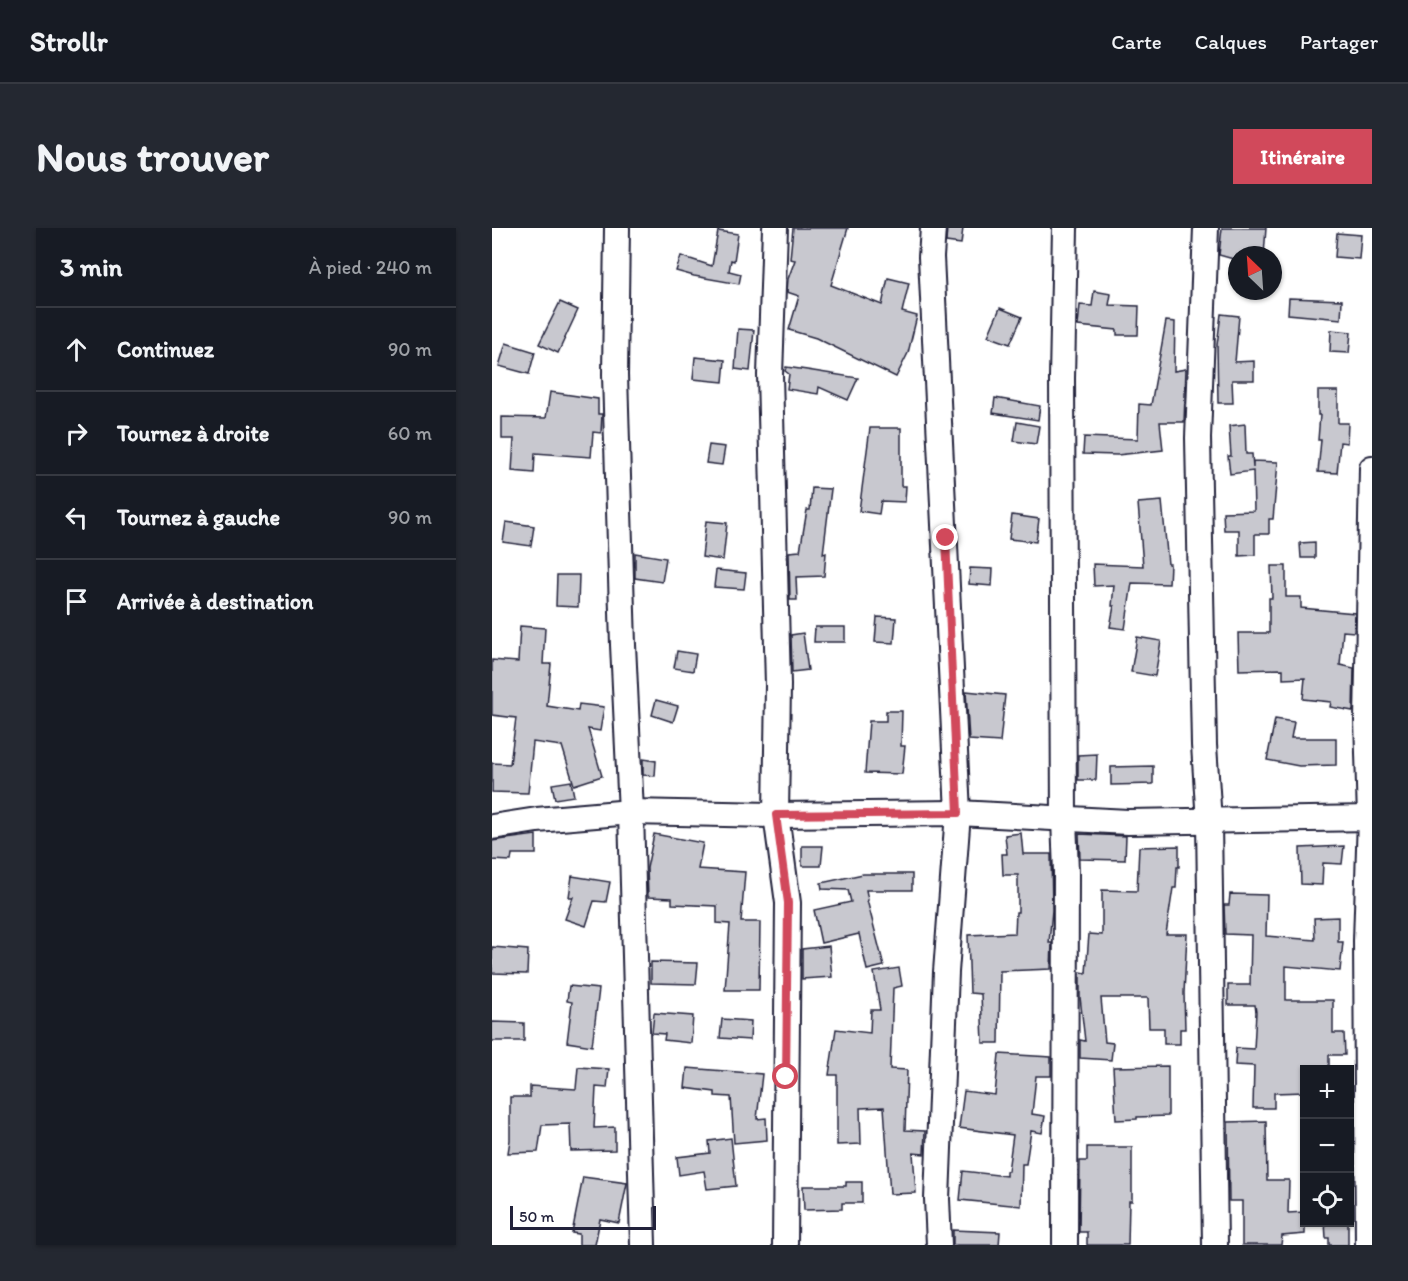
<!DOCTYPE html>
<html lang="fr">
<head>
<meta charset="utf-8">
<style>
  :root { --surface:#171b24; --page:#242831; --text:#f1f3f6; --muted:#9ea1a6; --line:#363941; --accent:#d1495b }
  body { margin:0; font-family:Itim,sans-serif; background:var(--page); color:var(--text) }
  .controls { position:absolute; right:18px; bottom:18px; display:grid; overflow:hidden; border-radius:0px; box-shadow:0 2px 4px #0004 }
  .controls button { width:54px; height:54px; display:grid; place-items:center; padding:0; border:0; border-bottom:2px solid var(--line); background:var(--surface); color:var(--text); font:30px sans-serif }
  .compass { position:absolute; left:736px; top:18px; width:54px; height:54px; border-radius:50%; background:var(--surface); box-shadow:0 2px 4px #0004; rotate:335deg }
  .scale { position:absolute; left:18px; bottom:15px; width:146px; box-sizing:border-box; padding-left:6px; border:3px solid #22223b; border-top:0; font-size:16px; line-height:21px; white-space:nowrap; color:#22223b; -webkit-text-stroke:4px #fff; paint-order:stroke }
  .stop { position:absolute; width:18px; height:18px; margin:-14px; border:4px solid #d1495b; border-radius:50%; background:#fff }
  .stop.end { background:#d1495b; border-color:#fff; box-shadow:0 2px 6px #0008 }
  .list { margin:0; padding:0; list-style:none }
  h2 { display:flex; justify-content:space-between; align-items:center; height:78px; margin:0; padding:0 24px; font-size:26px }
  h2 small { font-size:20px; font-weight:400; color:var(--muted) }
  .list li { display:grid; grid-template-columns:39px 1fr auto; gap:18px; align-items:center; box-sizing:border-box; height:84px; padding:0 24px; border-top:2px solid var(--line) }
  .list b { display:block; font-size:22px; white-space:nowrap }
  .list em { font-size:20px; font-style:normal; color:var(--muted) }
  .icon { flex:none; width:33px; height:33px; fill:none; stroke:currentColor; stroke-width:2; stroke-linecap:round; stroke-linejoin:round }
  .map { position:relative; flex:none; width:880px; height:1017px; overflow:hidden; border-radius:0px }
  header { display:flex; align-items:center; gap:36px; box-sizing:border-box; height:84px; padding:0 30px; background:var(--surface); border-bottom:2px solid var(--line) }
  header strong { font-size:28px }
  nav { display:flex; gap:33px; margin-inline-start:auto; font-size:21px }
  .intro { display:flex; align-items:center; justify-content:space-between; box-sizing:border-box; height:144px; padding:0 36px }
  h1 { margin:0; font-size:42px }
  .button { padding:15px 27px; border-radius:0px; background:var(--accent); color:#fff; font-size:21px; font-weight:700 }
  main { display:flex; gap:36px; padding:0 36px }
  aside { flex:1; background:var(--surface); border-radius:0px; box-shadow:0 2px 4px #0004 }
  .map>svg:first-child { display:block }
  .building { fill:#c8c8cf; stroke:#22223b; stroke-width:1.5 }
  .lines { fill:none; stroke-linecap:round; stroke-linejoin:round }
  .street-casing { stroke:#22223b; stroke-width:28 }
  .street { stroke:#fff; stroke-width:24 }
  .route { stroke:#d1495b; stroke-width:8 }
</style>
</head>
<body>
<header>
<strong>Strollr</strong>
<nav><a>Carte</a><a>Calques</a><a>Partager</a></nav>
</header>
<div class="intro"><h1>Nous trouver</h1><a class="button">Itinéraire</a></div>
<main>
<aside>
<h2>3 min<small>À pied · 240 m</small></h2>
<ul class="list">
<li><svg class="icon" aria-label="ahead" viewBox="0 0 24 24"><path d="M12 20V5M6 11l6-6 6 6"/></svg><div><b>Continuez</b></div><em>90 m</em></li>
<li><svg class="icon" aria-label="right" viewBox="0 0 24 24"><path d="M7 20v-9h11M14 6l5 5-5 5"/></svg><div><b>Tournez à droite</b></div><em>60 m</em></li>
<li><svg class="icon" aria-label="left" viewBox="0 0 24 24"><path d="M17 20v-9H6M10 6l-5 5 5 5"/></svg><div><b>Tournez à gauche</b></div><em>90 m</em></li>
<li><svg class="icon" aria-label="arrive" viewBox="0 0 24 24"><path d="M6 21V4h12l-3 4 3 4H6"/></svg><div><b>Arrivée à destination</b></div></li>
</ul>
</aside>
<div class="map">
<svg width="880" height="1017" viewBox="0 0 880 1017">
  <rect width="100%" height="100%" fill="#fff"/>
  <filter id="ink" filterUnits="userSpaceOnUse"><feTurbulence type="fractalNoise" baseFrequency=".0167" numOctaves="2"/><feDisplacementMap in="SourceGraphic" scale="12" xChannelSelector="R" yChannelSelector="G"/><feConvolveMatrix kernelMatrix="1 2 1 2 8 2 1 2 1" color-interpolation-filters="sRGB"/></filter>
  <g filter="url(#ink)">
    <g class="building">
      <path d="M301,0H356L339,57L390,77L396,50L417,55L410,84L425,88L416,125L404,149L324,110L297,102L307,68L295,64L296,51L303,32L298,31Z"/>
      <path d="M455,0H471L469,16L454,14Z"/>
      <path d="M730,0H774L772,27H745V32L727,27Z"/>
      <path d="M226,3L246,6L242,33L239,32L237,43L249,46L247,56L202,48L184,43L189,28L220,38Z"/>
      <path d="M845,5L869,7L867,31L843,29Z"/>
      <path d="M602,63L619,66L617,77L647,78L646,107H625V102L586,98L588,77L600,78Z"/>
      <path d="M797,70L850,72L849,91L796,86Z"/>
      <path d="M68,74L86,82L66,125L47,116Z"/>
      <path d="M508,80L530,89L518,116L496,108Z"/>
      <path d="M729,86L747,88L743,134L762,133V152H740L741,175H726L725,117Z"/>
      <path d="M674,93L683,94L682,143L694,141L692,194H668L671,222L625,227L591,226L592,209L646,211L647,176L659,177Z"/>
      <path d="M246,101L262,102L258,143L243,141Z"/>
      <path d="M839,102L859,104L857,125L838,124Z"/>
      <path d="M14,115L43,124L37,146L7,138Z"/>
      <path d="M203,129L233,132L231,154L201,151Z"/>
      <path d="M294,139L315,142L366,150L356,172L327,159L326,166L295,161L297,146L293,143Z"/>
      <path d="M826,163H846V195H856L855,215L848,214L845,245L826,244L829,212H826L828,187H826Z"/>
      <path d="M58,164L106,171V186H110L109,205L101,204L99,229L43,225L42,245L20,243L22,211H10V189L54,190Z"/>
      <path d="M503,170L548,178L546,192L501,185Z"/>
      <path d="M525,194L547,198L544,216L522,213Z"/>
      <path d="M753,196L754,226H760L761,240V233L786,234L781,291H777V306H763V327L747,328V302H732L731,284L762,283L761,243L738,246L736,228H739L737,198Z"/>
      <path d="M378,200H409V258H414L413,274L389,273L387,286L367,283Z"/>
      <path d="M217,217L233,219L230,237L214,235Z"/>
      <path d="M320,260L339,261L331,326L334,325L332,348L304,349L305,372H298L297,324L308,323L315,282H318Z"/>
      <path d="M670,273L676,336H678L677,356L640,355L633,401L618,399L622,378H620L622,357L602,358L601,336L651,338L646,275Z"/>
      <path d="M520,287L547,291L544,314L517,311Z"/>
      <path d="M214,293L235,295L231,332L210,329Z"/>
      <path d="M14,294L42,298L39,318L11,314Z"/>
      <path d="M823,314V330H809L808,315Z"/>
      <path d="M143,325L174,330L170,354L143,350Z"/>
      <path d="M779,338H794V369H809V380L863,385L862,404L851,403L848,437L862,440L861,483L838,479L839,474L811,471L813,450L791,451V441L747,442L746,405H777V370H780Z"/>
      <path d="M478,340L501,341L500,358L477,356Z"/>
      <path d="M224,342L254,345L252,361L222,359Z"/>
      <path d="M65,347H87L86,379L64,378Z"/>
      <path d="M385,389L404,390L402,415L383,414Z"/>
      <path d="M28,398L53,400L51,436H59L55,478L86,483L87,476L112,479L108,503L96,501L110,548L82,557L70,518L41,514L36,565L0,564V535L18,536L24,490L0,487V432L26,434Z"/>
      <path d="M323,399H353V414H322Z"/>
      <path d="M311,405L316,442L300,444L299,407Z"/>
      <path d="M645,409L669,413L663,448L639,444Z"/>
      <path d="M185,423L204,426L201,443L182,440Z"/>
      <path d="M474,463L513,467L508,514L477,512Z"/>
      <path d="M164,472L186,478L181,494L160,487Z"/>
      <path d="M394,483H410L409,518H413L410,546L373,545L377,493H394Z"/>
      <path d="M783,491L802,494L799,510H844V537L807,538L775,532Z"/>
      <path d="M605,526L604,552H586V527Z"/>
      <path d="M151,531L164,533L163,548L151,547Z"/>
      <path d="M661,538V556L619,557V539Z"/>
      <path d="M79,553L82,568L63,571L60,556Z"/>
      <path d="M529,605L531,626H559L560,682L557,715H560L559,741L508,743L507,815H491L489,766L478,765L476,707L523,705L524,684H526V647H511L510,626H515L513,607Z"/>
      <path d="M162,606L211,615L206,641L253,644L249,694H268L267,762H233L238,696L225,695V678L180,676V670L156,669L155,640Z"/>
      <path d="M587,606L634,608L633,632L588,631Z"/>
      <path d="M44,607V626H20L19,633L0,632V613Z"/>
      <path d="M310,618H331L329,638H310Z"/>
      <path d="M687,618V639H685L684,660H681L674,706H695L692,765L693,801H688V816H672V800H657L656,770H609L613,814L621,815L619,832L588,830V812L593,813L588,769V744L594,745L597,706L610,707V662L645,663L647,619Z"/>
      <path d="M852,618L850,636L831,635L830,657L809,656L808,620Z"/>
      <path d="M371,646H420V662H374L376,672H375L392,738L375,742L367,706L329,715L322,682L359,674L356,662L330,661L329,655Z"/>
      <path d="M80,648L118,654L114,674L102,673L94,698L73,691L81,669H77Z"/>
      <path d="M738,666L775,667L774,708L823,712L822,690L846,689V714H851L848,743L794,738V772H841V805H852L853,827H837V842H813V864L782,865V880H761L762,838L743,837L744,820L762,821L764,784L763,777H736V757H758L759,707L733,706L732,677H737Z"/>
      <path d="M337,718L340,749L310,751V721Z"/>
      <path d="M0,719L36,722L35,746L0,745Z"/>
      <path d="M159,734L206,735L204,756L159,755Z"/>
      <path d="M407,740L410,758L401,760L398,841L415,842L413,902L433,903L432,926L421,925L424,965L398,966L392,879L368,880L369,916L345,917V847H337L344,801L378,805L379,782H388L382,744Z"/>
      <path d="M77,758L107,761L100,818L75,814L80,774L75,773Z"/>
      <path d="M162,785L201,788L199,815L172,812L173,806L160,805Z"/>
      <path d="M230,791L259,793L258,812L228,810Z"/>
      <path d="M0,794L32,795V813H0Z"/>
      <path d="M507,826L559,829V848H544L540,886L553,888L550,905L539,903L534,936H530L529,978L468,972L471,943L514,948V943H516L521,907L467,900L472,863L503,867Z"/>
      <path d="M676,838V888L645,889V891L624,892L621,839Z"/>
      <path d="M86,839L117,841L115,860L104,859L102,900L123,899V922L79,923L78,896L50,897L46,924L16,925L18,912V869H38V858L84,861Z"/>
      <path d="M195,840L270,846L265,891L274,890L275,912L242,915L239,869L223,868V864L193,860Z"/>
      <path d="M774,893L775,952H797L796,985L813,984V1006L790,1008L789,1017H750V973H737L736,894Z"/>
      <path d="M239,910L244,958L215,961L212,943L187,947L185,929L218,925L217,913Z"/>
      <path d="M595,919H640V973H637L636,1017H595V1004H587L588,933H595Z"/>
      <path d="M91,949L135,955L127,995L108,991L103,1017H87V1006L80,1005Z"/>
      <path d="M354,954H370V975H350V981L312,982L311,958H354Z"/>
      <path d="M833,994H856V1017H837V1010H834Z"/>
      <path d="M461,1002L508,1004L507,1017H461Z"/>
    </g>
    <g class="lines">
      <defs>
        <g id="street">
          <path d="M125,0L123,147L131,417L139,584L151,1017"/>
          <path d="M283,0L278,147L286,457L284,587L296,675L293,1017"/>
          <path d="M441,0L439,29L466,585L454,744L445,971L447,1017"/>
          <path d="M714,0L706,210L712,517L717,594L723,1017"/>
          <path d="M0,599L45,592L139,584L284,587L466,585L636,594L880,590"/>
          <path d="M573,1017L574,644L572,591L570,150L573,0"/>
          <path d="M876,1017L874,713L878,590L875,492L880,240"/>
        </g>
      </defs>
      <use href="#street" class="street-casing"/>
      <use href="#street" class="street"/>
    </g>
  </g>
  <g class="lines" filter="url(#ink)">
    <path class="route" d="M294,849L296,675L284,587L466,585L454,310"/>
  </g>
</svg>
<div class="controls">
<button>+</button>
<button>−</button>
<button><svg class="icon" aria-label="locate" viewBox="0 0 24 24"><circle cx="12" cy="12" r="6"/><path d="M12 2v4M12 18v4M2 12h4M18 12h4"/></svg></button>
</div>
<svg class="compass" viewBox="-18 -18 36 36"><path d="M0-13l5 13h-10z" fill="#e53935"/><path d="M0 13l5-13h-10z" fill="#9ea1a6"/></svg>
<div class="scale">50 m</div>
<div class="stop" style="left:294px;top:849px"></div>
<div class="stop end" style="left:454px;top:310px"></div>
</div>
</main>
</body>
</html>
